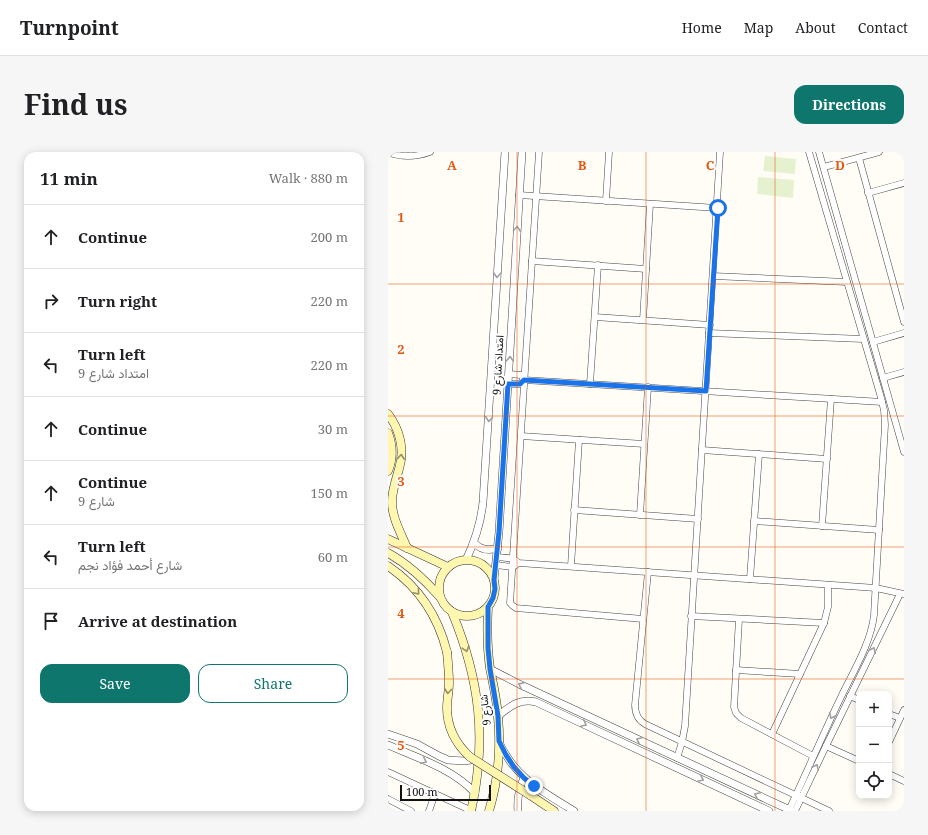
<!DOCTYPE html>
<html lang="en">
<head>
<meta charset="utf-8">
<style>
  :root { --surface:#fff; --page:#f6f6f6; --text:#202124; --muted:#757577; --line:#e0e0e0; --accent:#0f766e }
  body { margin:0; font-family:"Noto Serif",Vazirmatn,serif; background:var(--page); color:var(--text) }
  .controls { position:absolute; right:12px; bottom:12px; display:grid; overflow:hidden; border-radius:8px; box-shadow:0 2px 10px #0003 }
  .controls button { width:36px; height:36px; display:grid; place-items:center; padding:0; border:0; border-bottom:1px solid var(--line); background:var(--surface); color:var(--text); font:20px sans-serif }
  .scale { position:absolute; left:12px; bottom:10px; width:91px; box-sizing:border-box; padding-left:4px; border:2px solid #111; border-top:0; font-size:11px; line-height:14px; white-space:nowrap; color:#111; -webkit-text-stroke:3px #fff; paint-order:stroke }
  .stop { position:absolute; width:12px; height:12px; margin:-9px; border:3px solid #1a73e8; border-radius:50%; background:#fff }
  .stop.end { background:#1a73e8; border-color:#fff; box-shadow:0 1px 4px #0008 }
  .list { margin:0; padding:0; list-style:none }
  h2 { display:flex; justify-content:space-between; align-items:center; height:52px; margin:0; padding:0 16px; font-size:17px }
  h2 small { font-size:13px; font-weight:400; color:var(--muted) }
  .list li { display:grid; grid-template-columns:26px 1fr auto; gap:12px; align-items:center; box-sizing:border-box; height:64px; padding:0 16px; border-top:1px solid var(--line) }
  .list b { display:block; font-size:15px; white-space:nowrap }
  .list p { margin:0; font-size:13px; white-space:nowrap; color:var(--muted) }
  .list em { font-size:13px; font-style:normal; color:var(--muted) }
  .actions { display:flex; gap:8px; padding:12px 16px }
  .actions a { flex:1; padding:9px 0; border:1px solid var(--accent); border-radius:12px; text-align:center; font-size:14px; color:var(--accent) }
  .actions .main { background:var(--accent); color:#fff }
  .icon { flex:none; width:22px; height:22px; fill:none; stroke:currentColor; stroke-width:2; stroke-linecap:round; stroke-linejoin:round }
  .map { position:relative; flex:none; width:516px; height:659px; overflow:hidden; border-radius:12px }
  header { display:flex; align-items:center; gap:24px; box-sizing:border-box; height:56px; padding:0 20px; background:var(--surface); border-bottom:1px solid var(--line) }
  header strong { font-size:19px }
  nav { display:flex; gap:22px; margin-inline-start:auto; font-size:14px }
  .intro { display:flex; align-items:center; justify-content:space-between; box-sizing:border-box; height:96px; padding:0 24px }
  h1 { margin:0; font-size:28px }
  .button { padding:10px 18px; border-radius:12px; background:var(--accent); color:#fff; font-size:14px; font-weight:700 }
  main { display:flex; gap:24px; padding:0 24px }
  aside { flex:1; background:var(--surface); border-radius:12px; box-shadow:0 2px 10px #0003 }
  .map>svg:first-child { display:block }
  .pitch { fill:#e6f2cf }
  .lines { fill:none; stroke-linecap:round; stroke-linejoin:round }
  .minor-casing { stroke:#444; stroke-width:7 }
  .tertiary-casing { stroke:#444; stroke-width:8 }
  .secondary-casing { stroke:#333; stroke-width:9 }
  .minor { stroke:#fff; stroke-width:6 }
  .tertiary { stroke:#fff; stroke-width:7 }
  .secondary { stroke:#fff6b0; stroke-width:8 }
  .secondary-bridge-casing { stroke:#333; stroke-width:9; stroke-linecap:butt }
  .secondary-bridge { stroke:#fff6b0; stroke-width:8 }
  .oneway { stroke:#a0a0a0 }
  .oneway2 { stroke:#948f68 }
  .route { stroke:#1a73e8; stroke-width:5 }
  .grid { fill:none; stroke:#e8590c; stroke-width:1; stroke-opacity:0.55 }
  .labels { text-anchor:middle; stroke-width:4; stroke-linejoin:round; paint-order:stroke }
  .street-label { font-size:11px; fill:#111; stroke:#fff }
  .grid-label { font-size:13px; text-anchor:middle; font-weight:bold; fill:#e8590c; stroke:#fff; stroke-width:4; stroke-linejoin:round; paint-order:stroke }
</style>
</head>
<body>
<header>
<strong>Turnpoint</strong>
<nav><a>Home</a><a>Map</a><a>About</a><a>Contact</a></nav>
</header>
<div class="intro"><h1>Find us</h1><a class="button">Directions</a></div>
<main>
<aside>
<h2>11 min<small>Walk · 880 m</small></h2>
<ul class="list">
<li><svg class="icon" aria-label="ahead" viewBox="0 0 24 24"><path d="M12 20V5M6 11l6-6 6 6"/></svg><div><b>Continue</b></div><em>200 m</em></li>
<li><svg class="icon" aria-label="right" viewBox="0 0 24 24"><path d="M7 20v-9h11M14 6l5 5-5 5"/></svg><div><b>Turn right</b></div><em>220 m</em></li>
<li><svg class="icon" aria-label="left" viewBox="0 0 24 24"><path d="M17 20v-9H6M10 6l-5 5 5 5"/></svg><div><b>Turn left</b><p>امتداد شارع 9</p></div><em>220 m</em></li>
<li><svg class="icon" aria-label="ahead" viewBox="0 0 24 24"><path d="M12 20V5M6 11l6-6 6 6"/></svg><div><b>Continue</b></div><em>30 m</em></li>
<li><svg class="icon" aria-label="ahead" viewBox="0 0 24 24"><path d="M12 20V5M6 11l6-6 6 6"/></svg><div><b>Continue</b><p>شارع 9</p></div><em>150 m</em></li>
<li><svg class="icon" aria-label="left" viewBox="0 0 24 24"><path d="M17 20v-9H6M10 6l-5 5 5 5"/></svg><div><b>Turn left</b><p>شارع أحمد فؤاد نجم</p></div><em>60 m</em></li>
<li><svg class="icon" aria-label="arrive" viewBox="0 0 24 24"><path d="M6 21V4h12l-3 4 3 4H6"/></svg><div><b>Arrive at destination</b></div></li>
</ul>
<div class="actions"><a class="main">Save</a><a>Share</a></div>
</aside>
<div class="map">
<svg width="516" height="659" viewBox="0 0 516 659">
  <rect width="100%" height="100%" fill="#fffdf5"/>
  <g class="pitch">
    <path d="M377,4L408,7L407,22L375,19Z"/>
    <path d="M370,25L406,28L405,46L369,42Z"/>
  </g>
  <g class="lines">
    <defs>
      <g id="minor">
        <path d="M0,0C14,6 28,5 42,0"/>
        <path d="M151,0L122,451L125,454L128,456L255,467"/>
        <path d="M431,0L516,300"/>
        <path d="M471,6L516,170"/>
        <path d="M436,15L491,0"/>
        <path d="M480,41L516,31"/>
        <path d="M131,43L329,56"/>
        <path d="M218,49L221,0"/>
        <path d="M144,109L258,117"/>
        <path d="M325,124L459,130"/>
        <path d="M207,165L322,173"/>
        <path d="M255,168L262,52"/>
        <path d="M321,181L475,187"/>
        <path d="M485,190L516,181"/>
        <path d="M121,222L133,223L136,228"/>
        <path d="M495,226L516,220"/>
        <path d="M120,232H132L136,228L494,250"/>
        <path d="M202,232L210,113"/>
        <path d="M133,284L256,292"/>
        <path d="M314,298L439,307"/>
        <path d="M186,358L310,367"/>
        <path d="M252,363L260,235"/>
        <path d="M366,369L491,378"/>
        <path d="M434,374L443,247"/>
        <path d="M109,405C117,406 125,405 131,411L488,436L516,442"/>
        <path d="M108,413L124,415L128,413"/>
        <path d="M183,414L191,288"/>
        <path d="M260,420L247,553C247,561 250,568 257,572L441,659"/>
        <path d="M362,427L371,302"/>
        <path d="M303,464L436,471"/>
        <path d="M351,467L346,555L348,561L353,566L425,604"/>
        <path d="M348,518L412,522"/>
        <path d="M462,544L471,548"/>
        <path d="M501,562L512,566"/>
        <path d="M384,582L436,471L440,455V433"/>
        <path d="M501,590L516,558"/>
        <path d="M438,594L471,609"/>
        <path d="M289,606L294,590L297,574L332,0"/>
        <path d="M0,620L84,659"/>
        <path d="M501,622L516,629"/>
        <path d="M0,647L23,659"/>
        <path d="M401,658C419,620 435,582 453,545C465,520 483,491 486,463L497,273L496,258L492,242L421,0"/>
        <path d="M41,659L47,642"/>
        <path d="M407,659L438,594L512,442"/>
      </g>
      <g id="tertiary">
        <path d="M86,391C93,398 101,399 110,396"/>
        <path d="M78,408C87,389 93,370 95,350L117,0"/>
        <path d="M106,428L111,380L134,0"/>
        <path d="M102,517L131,532L404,659"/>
        <path d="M110,564C122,554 132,546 148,550L381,659"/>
        <path d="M0,582L29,592L51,604L60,608L76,609L89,607"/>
        <path d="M111,590C127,626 154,639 186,659"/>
        <path d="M0,593C30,606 65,617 87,641"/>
        <path d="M130,659C129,647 131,636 136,626"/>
      </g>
      <g id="secondary">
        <path d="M0,262C12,278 17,298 11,317C8,328 4,338 4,350C4,366 13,381 19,396"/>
        <path d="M0,281C5,294 5,307 0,319"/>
        <path d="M0,387L60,415"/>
        <path d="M0,401C20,412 37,428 52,445"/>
        <circle cx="79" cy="436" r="28"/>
        <path d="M0,414C31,435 50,464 59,500"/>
        <path d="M100,455C99,475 99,496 102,516C105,532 109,548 110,565C113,596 110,629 101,659"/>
        <path d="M64,460C92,528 99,587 83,659"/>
        <path d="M142,643L166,659"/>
      </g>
    </defs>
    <use href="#minor" class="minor-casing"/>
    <use href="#tertiary" class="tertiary-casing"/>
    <use href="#secondary" class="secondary-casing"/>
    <use href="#minor" class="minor"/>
    <use href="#tertiary" class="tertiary"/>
    <use href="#secondary" class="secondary"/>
    <defs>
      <path id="secondary-bridge" d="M59,500C60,510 61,521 61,531C61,539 59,548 59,556C59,576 68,592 82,605L142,643"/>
    </defs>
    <use href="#secondary-bridge" class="secondary-bridge-casing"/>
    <use href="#secondary-bridge" class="secondary-bridge"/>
  </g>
  <defs><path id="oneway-chevron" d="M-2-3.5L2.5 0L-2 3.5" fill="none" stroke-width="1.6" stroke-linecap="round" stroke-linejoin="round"/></defs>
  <g class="oneway">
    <use href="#oneway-chevron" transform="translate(129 77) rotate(-87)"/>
    <use href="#oneway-chevron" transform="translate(109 123) rotate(93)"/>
    <use href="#oneway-chevron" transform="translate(122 207) rotate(-87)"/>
    <use href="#oneway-chevron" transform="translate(101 267) rotate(94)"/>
    <use href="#oneway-chevron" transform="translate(485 498) rotate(-64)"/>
    <use href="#oneway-chevron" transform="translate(133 533) rotate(-154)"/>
    <use href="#oneway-chevron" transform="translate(444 564) rotate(115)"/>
    <use href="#oneway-chevron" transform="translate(196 572) rotate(25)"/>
    <use href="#oneway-chevron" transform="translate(251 588) rotate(-155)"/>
    <use href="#oneway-chevron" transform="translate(36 609) rotate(24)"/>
    <use href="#oneway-chevron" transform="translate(428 615) rotate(-65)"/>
    <use href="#oneway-chevron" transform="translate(313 627) rotate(25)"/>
    <use href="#oneway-chevron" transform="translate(369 643) rotate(-155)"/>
  </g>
  <g class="oneway2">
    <use href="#oneway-chevron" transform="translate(13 305) rotate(-86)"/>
    <use href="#oneway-chevron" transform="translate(29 440) rotate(50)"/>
    <use href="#oneway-chevron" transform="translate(78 497) rotate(73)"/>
    <use href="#oneway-chevron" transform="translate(60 539) rotate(95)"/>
  </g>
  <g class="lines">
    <path class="route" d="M146,634L136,626L126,615L118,603L111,589L110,564L102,517L100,496V455L105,446L107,437L106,428L111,380L120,232H132L136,228L318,239L330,56"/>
  </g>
  <path class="grid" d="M129,0V659M258,0V659M387,0V659M0,132H516M0,264H516M0,395H516M0,527H516"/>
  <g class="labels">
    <g class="street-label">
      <text transform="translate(110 213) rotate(-87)" y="4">امتداد شارع 9</text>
      <text transform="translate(97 558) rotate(-97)" y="4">شارع 9</text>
    </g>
  </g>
  <g class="grid-label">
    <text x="64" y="18">A</text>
    <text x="194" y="18">B</text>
    <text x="322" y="18">C</text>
    <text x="452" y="18">D</text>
    <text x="13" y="70">1</text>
    <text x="13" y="202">2</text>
    <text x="13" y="334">3</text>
    <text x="13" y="466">4</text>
    <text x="13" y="598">5</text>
  </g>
</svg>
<div class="controls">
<button>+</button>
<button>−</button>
<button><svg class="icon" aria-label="locate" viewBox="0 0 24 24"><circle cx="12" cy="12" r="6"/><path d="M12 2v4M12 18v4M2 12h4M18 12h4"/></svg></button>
</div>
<div class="scale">100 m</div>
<div class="stop" style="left:330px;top:56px"></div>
<div class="stop end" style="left:146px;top:634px"></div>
</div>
</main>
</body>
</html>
